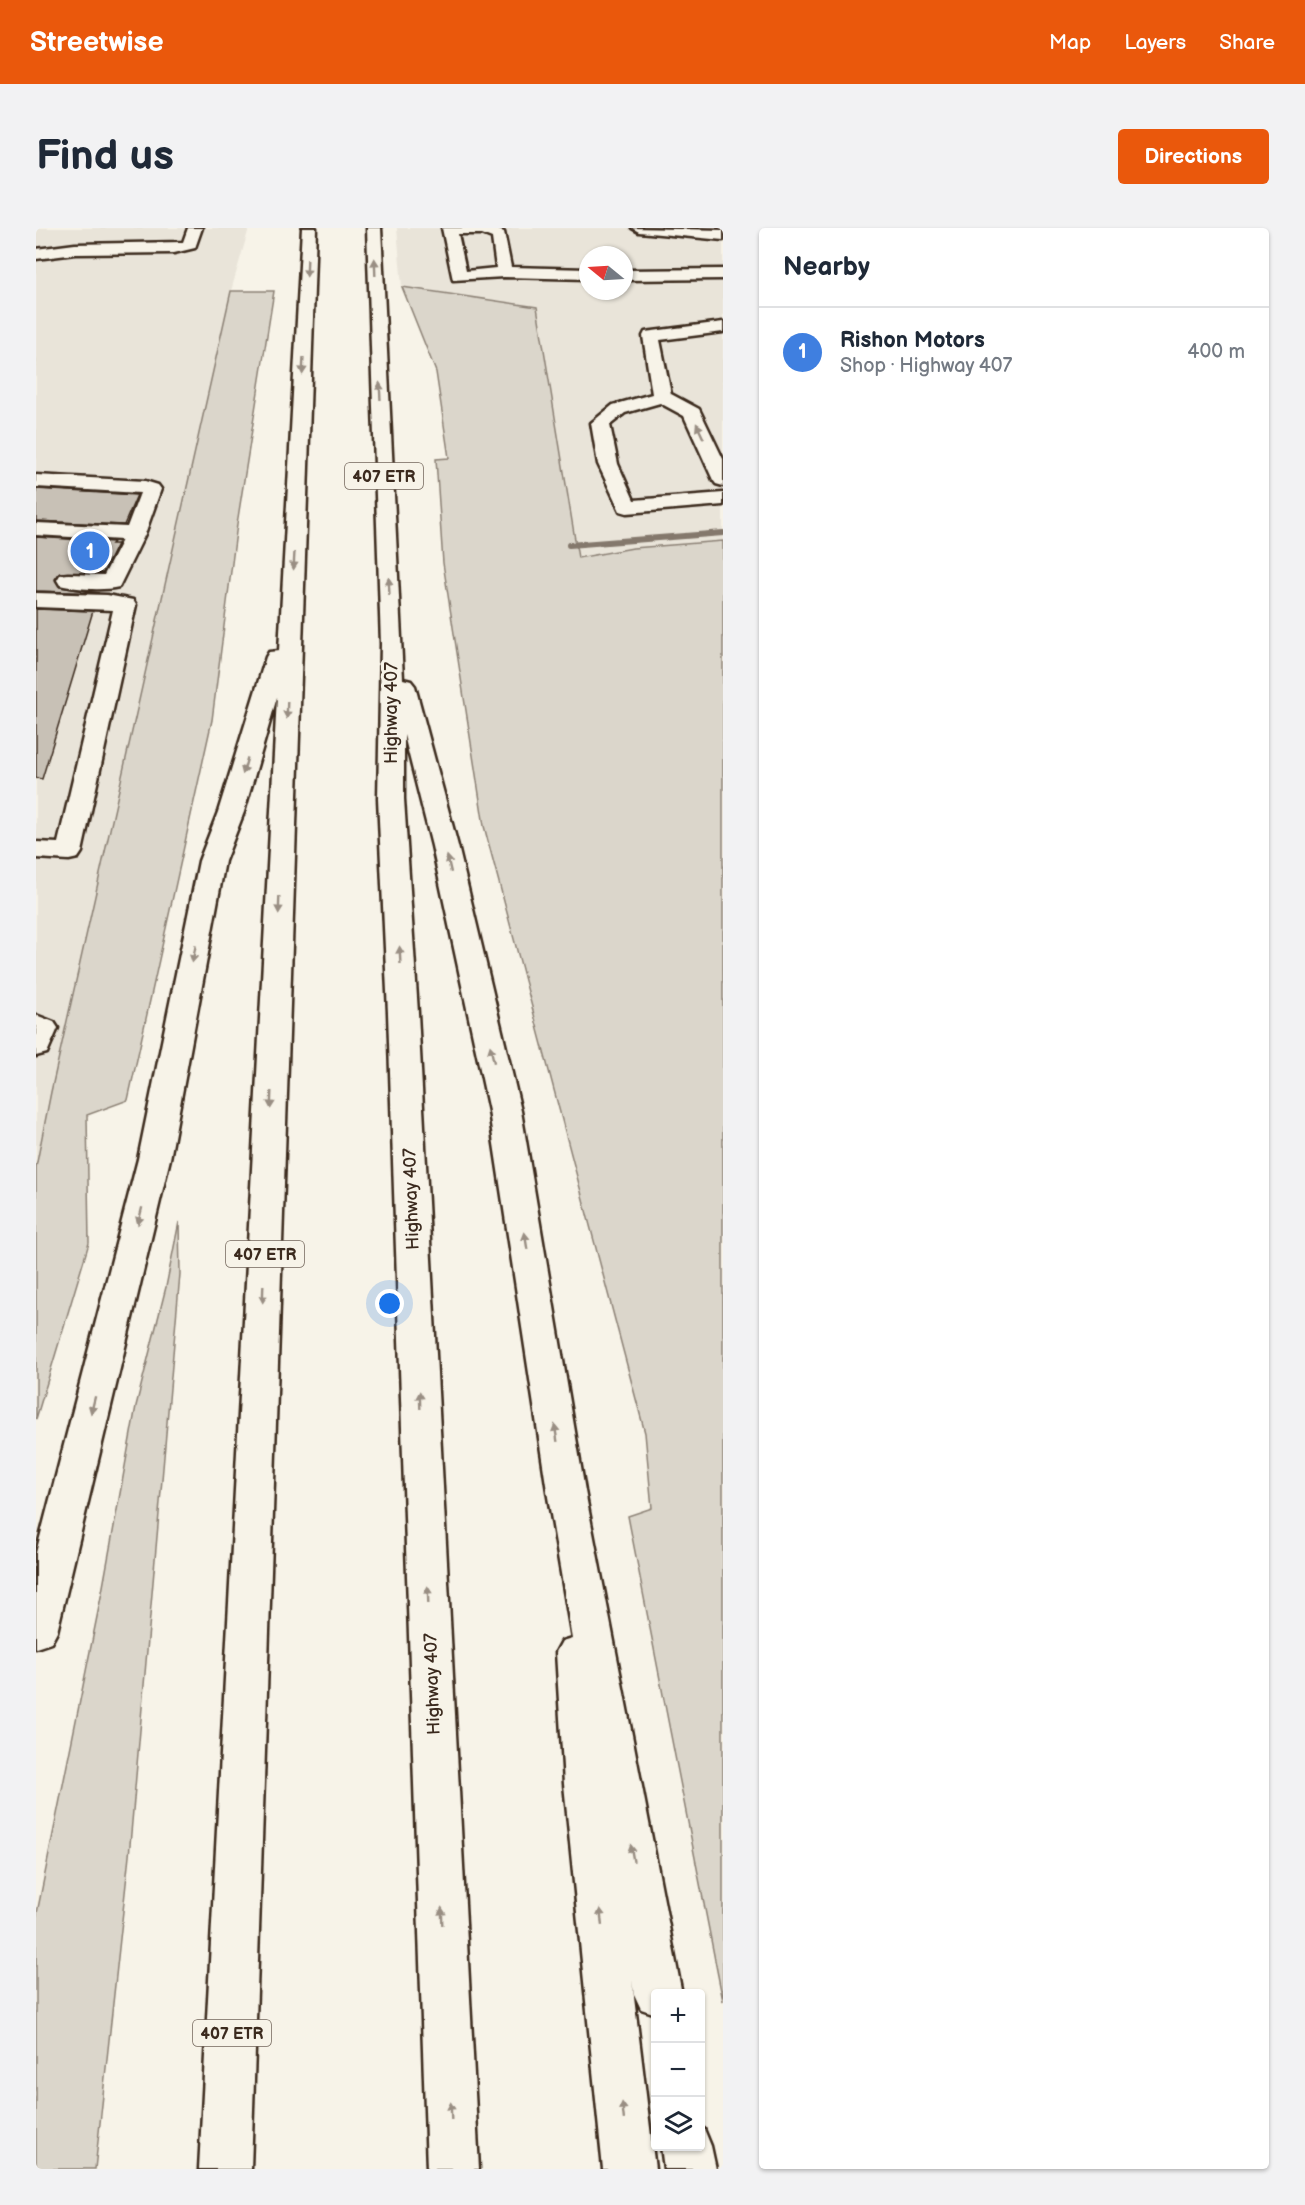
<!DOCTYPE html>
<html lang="en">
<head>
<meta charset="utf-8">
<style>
  :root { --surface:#fff; --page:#f2f2f3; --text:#1f2937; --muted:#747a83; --line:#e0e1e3; --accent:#ea580c }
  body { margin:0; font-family:"Balsamiq Sans",sans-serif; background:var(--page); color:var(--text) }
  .controls { position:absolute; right:18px; bottom:18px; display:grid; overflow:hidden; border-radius:6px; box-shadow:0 2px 4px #0004 }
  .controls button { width:54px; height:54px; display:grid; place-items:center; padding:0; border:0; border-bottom:2px solid var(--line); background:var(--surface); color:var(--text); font:30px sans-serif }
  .compass { position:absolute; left:543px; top:18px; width:54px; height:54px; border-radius:50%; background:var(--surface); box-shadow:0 2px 4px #0004; rotate:288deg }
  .you { position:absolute; left:354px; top:1076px; width:21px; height:21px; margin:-15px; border:4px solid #fff; border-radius:50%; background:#1a73e8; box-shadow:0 0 0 9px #1a73e833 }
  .badge { display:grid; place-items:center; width:39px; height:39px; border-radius:50%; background:var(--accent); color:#fff; font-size:20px; font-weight:700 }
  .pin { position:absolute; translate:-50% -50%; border:3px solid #fff; box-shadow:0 2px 6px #0006 }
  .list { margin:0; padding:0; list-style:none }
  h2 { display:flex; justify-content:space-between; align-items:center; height:78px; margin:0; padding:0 24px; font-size:26px }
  h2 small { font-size:20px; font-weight:400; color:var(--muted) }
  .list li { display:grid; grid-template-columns:39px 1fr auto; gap:18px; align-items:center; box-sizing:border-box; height:90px; padding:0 24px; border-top:2px solid var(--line) }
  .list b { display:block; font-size:22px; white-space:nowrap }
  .list p { margin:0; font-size:20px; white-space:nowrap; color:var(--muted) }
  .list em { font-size:20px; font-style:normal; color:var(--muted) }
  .icon { flex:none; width:33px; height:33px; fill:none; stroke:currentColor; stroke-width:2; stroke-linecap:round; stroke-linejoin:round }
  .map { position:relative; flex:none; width:687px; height:1941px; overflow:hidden; border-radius:6px }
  header { display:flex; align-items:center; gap:36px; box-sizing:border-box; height:84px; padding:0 30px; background:var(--accent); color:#fff }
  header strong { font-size:28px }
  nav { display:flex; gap:33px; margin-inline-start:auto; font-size:21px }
  .intro { display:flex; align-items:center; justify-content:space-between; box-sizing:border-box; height:144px; padding:0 36px }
  h1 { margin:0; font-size:42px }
  .button { padding:15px 27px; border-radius:6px; background:var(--accent); color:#fff; font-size:21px; font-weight:700 }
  main { display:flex; gap:36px; padding:0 36px }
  aside { flex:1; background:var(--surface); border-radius:6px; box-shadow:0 2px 4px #0004 }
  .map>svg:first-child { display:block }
  .built { fill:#e9e4d9; fill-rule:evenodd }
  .green { fill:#dbd6cb; stroke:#8b8074; stroke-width:1.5 }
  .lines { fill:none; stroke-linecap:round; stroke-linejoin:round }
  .stream { stroke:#84786c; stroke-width:6 }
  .building { fill:#c8c1b6; stroke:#3b2a1e; stroke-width:1.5 }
  .minor-casing { stroke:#3b2a1e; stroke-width:5 }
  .highway-casing { stroke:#3b2a1e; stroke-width:5 }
  .minor { fill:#f7f3e8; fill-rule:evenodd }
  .highway { fill:#f7f3e8; fill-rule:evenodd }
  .oneway { fill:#998e83 }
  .labels { text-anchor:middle; stroke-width:6; stroke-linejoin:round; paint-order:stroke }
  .shield { fill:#f7f3e8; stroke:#73665b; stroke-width:1.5 }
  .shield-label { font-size:16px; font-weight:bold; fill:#3b2a1e }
  .street-label { font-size:18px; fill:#3b2a1e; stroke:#f7f3e8 }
</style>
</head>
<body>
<header>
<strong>Streetwise</strong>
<nav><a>Map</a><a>Layers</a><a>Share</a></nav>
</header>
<div class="intro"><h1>Find us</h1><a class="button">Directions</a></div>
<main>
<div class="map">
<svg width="687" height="1941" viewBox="0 0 687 1941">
  <rect width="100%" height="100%" fill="#f7f3e8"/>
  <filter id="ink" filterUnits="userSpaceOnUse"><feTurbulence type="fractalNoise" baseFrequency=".0167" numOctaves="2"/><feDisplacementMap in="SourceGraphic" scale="12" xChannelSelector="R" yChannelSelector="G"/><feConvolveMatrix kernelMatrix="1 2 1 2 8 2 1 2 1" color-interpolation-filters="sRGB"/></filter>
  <g filter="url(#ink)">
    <g class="built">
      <path d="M0,0H213L195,63L15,864L0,939Z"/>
      <path d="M361,0H645L687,3V313L597,320L542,330L501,80L366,59ZM552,27H588V63H552Z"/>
    </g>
    <g class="green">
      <path d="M366,59L501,79L542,330L597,320L687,313V1773L592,1288L616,1280L609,1205L448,598L407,335L400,231L413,230L400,144Z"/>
      <path d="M195,63H238L201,296L176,492L92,872L51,887L53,1015L0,1191V939L15,864Z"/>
      <path d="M143,994L144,1046L93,1628L59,1941H0V1690L66,1364L100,1178L130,1059Z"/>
    </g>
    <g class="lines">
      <path class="stream" d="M533,317L687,305"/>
    </g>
    <g class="building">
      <path d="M0,261L101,267L88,297L0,293Z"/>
      <path d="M0,309L78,314L76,316H81L67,345H24L19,351L24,359L63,365L0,363Z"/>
      <path d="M0,381L57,383L6,551L0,550Z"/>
    </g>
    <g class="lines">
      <defs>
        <g id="minor">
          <path d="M152,0H166L159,20L138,25L39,26L0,31V21L39,16L147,14Z"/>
          <path d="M406,0H457L468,4L475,39L552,41V51L468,49L417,52ZM422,6H446L456,10L460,40L430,43Z"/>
          <path d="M596,0L687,2V12L603,4Z"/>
          <path d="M687,41V51L588,52V42Z"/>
          <path d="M687,94V104L624,112L635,166L663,181L665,185L687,231V258L680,256L677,252L648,188L624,175L589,185L574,197L582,236L598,272L687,265V277L591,285L584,283L562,236L555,195L577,177L616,166L607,108L609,104Z"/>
          <path d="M0,247L109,253L122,257L125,261L109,306L83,359C66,363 41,361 24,357L21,352L24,347L32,346L68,347L86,312L0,307V295L91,299L104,265L0,259Z"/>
          <path d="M0,365L71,367L97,372L100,377L46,624L42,630L33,632L0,630V614L22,615L77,382L0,379Z"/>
          <path d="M0,787L18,794L22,800L11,825L0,828Z"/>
        </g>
        <g id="highway">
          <path d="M266,0H280L215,1941H163L241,469L208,584L189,633L134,931L21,1404L15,1415L0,1420V1325L102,931L163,633L182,584L230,429L233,424L243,423Z"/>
          <path d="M331,0H345L367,451L375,453L379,458L422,618L485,883L549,1263L646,1766H620V1786L605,1781L598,1766L596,1752L619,1941H567L528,1556L520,1424L526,1413L536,1410L511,1263L453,883L396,618L368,507V571L382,785L443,1941H391L352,785L342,571L345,416Z"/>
          <path d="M664,1900L668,1901L675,1918L680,1941H628L625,1918H664Z"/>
        </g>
      </defs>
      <use href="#minor" class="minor-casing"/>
      <use href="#highway" class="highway-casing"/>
      <use href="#minor" class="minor"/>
      <use href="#highway" class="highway"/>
    </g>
    <defs><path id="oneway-solid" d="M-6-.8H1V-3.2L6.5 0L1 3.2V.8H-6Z" transform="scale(1.5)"/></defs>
    <g class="oneway">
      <use href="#oneway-solid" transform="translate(339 39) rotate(-92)"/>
      <use href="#oneway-solid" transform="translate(271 40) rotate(92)"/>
      <use href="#oneway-solid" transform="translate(267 138) rotate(93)"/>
      <use href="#oneway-solid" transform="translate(344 163) rotate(-93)"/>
      <use href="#oneway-solid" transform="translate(664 203) rotate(-115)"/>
      <use href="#oneway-solid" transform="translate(258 333) rotate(93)"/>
      <use href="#oneway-solid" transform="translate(353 358) rotate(-93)"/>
      <use href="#oneway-solid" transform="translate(251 482) rotate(92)"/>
      <use href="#oneway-solid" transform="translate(209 538) rotate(106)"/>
      <use href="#oneway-solid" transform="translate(413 636) rotate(-103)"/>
      <use href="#oneway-solid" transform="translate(243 677) rotate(92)"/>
      <use href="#oneway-solid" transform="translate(158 726) rotate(101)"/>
      <use href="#oneway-solid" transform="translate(364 727) rotate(-93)"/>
      <use href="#oneway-solid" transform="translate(456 826) rotate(-103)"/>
      <use href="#oneway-solid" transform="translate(235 872) rotate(92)"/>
      <use href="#oneway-solid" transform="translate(104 988) rotate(104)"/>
      <use href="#oneway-solid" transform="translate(490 1013) rotate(-99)"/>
      <use href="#oneway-solid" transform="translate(227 1066) rotate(92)"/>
      <use href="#oneway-solid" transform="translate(384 1172) rotate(-92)"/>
      <use href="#oneway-solid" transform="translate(57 1177) rotate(104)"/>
      <use href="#oneway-solid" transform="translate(520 1205) rotate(-99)"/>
      <use href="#oneway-solid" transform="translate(392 1367) rotate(-92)"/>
      <use href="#oneway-solid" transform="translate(596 1625) rotate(-100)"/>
      <use href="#oneway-solid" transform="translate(406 1688) rotate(-92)"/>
      <use href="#oneway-solid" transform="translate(565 1689) rotate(-96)"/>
      <use href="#oneway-solid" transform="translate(415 1883) rotate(-92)"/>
      <use href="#oneway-solid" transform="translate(587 1883) rotate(-96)"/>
    </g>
  </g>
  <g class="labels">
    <g class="shield">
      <rect x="309" y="235" width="78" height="26" rx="4.5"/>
      <rect x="190" y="1013" width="78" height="26" rx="4.5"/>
      <rect x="157" y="1792" width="78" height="26" rx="4.5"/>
    </g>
    <g class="shield-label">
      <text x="348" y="254">407 ETR</text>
      <text x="229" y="1032">407 ETR</text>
      <text x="196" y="1811">407 ETR</text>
    </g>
    <g class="street-label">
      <text transform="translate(355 485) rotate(-90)" y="6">Highway 407</text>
      <text transform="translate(375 971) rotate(-92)" y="6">Highway 407</text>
      <text transform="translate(396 1456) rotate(-92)" y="6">Highway 407</text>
    </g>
  </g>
</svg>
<div class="controls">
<button>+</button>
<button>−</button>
<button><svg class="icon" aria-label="layers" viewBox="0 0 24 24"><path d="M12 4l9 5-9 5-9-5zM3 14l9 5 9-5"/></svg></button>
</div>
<svg class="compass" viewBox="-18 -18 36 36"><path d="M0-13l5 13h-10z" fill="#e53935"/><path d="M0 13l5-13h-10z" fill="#747a83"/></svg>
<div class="you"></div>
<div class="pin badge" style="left:54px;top:323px;background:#3f7fe0">1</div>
</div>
<aside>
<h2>Nearby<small></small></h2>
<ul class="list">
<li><span class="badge" style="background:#3f7fe0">1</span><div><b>Rishon Motors</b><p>Shop · Highway 407</p></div><em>400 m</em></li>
</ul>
</aside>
</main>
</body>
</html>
